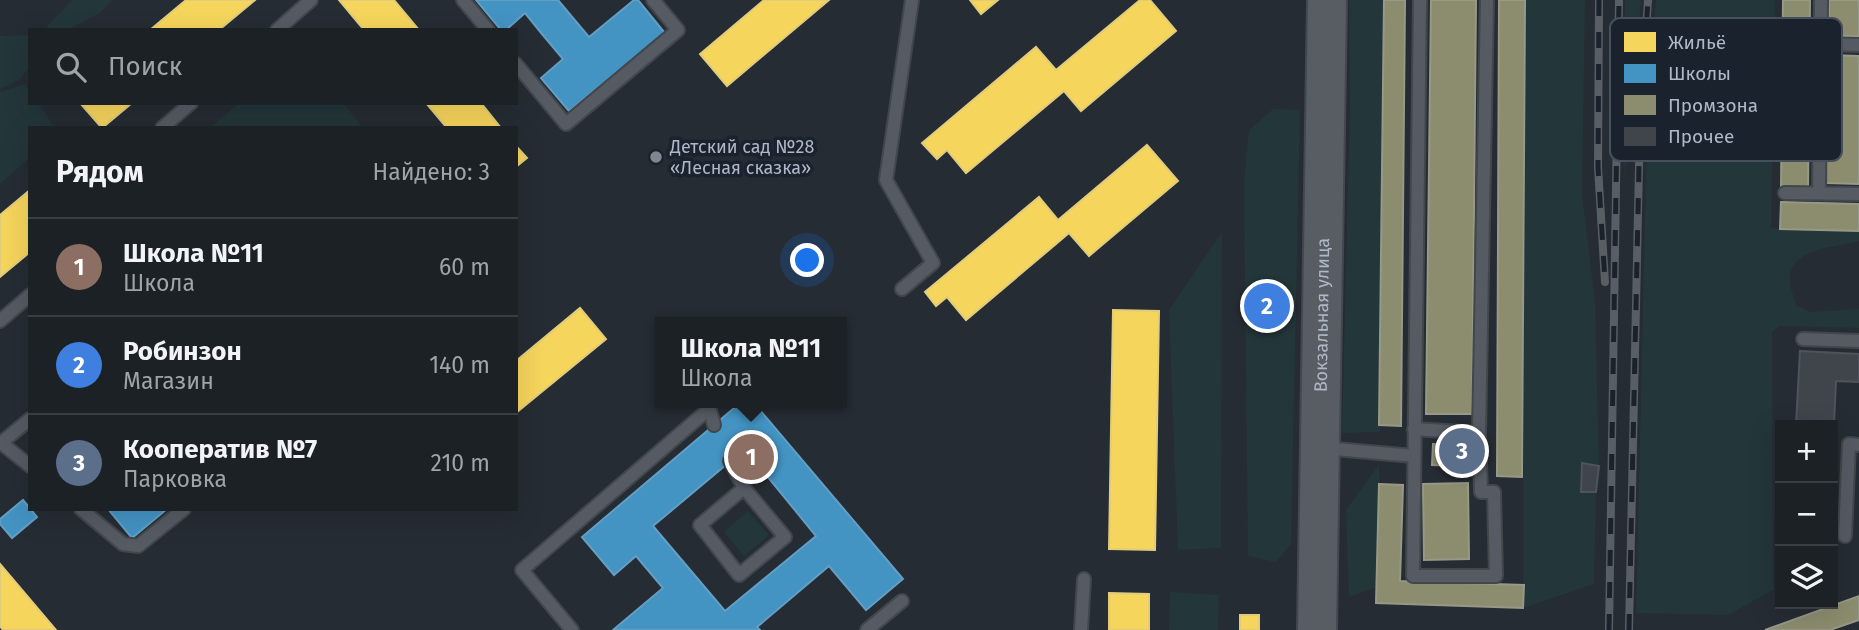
<!DOCTYPE html>
<html lang="ru">
<head>
<meta charset="utf-8">
<style>
  :root { --surface:#1c2126; --page:#292e32; --text:#f1f3f6; --muted:#a0a3a7; --line:#3a3e43; --accent:#8bbbb9 }
  body { margin:0; font-family:"Fira Sans",sans-serif; background:var(--page); color:var(--text) }
  .controls { position:absolute; right:21px; bottom:21px; display:grid; overflow:hidden; border-radius:0px; box-shadow:0 7px 28px #0002 }
  .controls button { width:63px; height:63px; display:grid; place-items:center; padding:0; border:0; border-bottom:2px solid var(--line); background:var(--surface); color:var(--text); font:35px sans-serif }
  .you { position:absolute; left:808px; top:261px; width:24px; height:24px; margin:-18px; border:5px solid #fff; border-radius:50%; background:#1a73e8; box-shadow:0 0 0 10px #1a73e833 }
  .badge { display:grid; place-items:center; width:46px; height:46px; border-radius:50%; background:var(--accent); color:#fff; font-size:23px; font-weight:700 }
  .pin { position:absolute; translate:-50% -50%; border:4px solid #fff; box-shadow:0 2px 7px #0006 }
  .popup { position:absolute; left:655px; top:317px; width:192px; height:91px; box-sizing:border-box; display:grid; place-content:center; border-radius:0px; background:var(--surface); filter:drop-shadow(0 2px 5px #0005); font-size:23px; white-space:nowrap; color:var(--muted) }
  .popup b { font-size:26px; color:var(--text) }
  .popup::after { content:''; position:absolute; left:50%; top:100%; margin-left:-14px; border:14px solid transparent; border-top-color:var(--surface) }
  .list { margin:0; padding:0; list-style:none }
  h2 { display:flex; justify-content:space-between; align-items:center; height:91px; margin:0; padding:0 28px; font-size:30px }
  h2 small { font-size:23px; font-weight:400; color:var(--muted) }
  .list li { display:grid; grid-template-columns:46px 1fr auto; gap:21px; align-items:center; box-sizing:border-box; height:98px; padding:0 28px; border-top:2px solid var(--line) }
  .list b { display:block; font-size:26px; white-space:nowrap }
  .list p { margin:0; font-size:23px; white-space:nowrap; color:var(--muted) }
  .list em { font-size:23px; font-style:normal; color:var(--muted) }
  .icon { flex:none; width:38px; height:38px; fill:none; stroke:currentColor; stroke-width:2; stroke-linecap:round; stroke-linejoin:round }
  .map { position:relative; flex:none; width:1859px; height:630px; overflow:hidden }
  .search { position:absolute; background:var(--surface); box-shadow:0 7px 28px #0002; left:28px; top:28px; width:490px; height:77px; display:flex; align-items:center; gap:18px; box-sizing:border-box; padding:0 24px; border-radius:0px; color:var(--muted); font-size:26px }
  .panel { position:absolute; background:var(--surface); box-shadow:0 7px 28px #0002; left:28px; top:126px; width:490px; height:385px; border-radius:0px }
  .map>svg:first-child { display:block }
  .green { fill:#233639 }
  .homes { fill:#f6d55c; stroke:#e1cc7c; stroke-width:2 }
  .schools { fill:#4393c3; stroke:#639ec4; stroke-width:2; fill-rule:evenodd }
  .industry { fill:#8c8c6e; stroke:#969988; stroke-width:2 }
  .building { fill:#40454c; stroke:#4e535c; stroke-width:2 }
  .lines { fill:none; stroke-linecap:round; stroke-linejoin:round }
  .service-casing { stroke:#42474c; stroke-width:16 }
  .primary-casing { stroke:#434850; stroke-width:42 }
  .service { stroke:#565a62; stroke-width:12 }
  .primary { stroke:#585d64; stroke-width:38 }
  .rail-casing { stroke:#595e65; stroke-width:8 }
  .rail { stroke:#1a222e; stroke-width:5; stroke-dasharray:16; stroke-linecap:butt }
  .poi-dot { fill:#7f8793; stroke:#1a222e; stroke-width:2.5 }
  .labels { text-anchor:middle; stroke-width:7; stroke-linejoin:round; paint-order:stroke }
  .poi-label { font-size:18px; fill:#afb8c6; stroke:#1a222e; text-anchor:start }
  .street-label { font-size:18px; fill:#afb8c6; stroke:#1a222e }
  .key { fill:#1a222e; stroke:#474f5c; stroke-width:2 }
  .key-label { font-size:19px; fill:#afb8c6 }
</style>
</head>
<body>
<div class="map">
<svg width="1859" height="630" viewBox="0 0 1859 630">
  <rect width="100%" height="100%" fill="#262c33"/>
  <g class="green">
    <path d="M72,0H112L100,13L67,30H44Z"/>
    <path d="M1349,0H1384L1380,432L1342,433L1350,104Z"/>
    <path d="M1525,0H1585L1582,193L1595,303L1599,466L1582,463L1581,492H1596L1594,584L1523,608Z"/>
    <path d="M1625,0H1641L1625,178L1623,117Z"/>
    <path d="M1656,0H1775L1771,228L1859,231V241C1836,248 1786,247 1790,283C1791,290 1794,298 1796,305L1810,312L1859,309V328L1780,326L1772,332L1773,590L1728,615L1636,613L1646,175Z"/>
    <path d="M30,35V71L27,70L19,80L0,89V36Z"/>
    <path d="M25,84L30,91V103H38L55,128H30V157L0,184V92Z"/>
    <path d="M239,103H343L363,128H210Z"/>
    <path d="M1273,109L1300,110L1291,544L1276,562L1248,556L1244,180L1249,130Z"/>
    <path d="M1222,232L1221,548L1178,550L1169,310Z"/>
    <path d="M1379,465L1382,585L1349,597L1346,510Z"/>
    <path d="M748,511L769,535L744,556L724,532Z"/>
    <path d="M1170,592L1219,595L1218,630H1169Z"/>
  </g>
  <g class="homes">
    <path d="M186,0H255L219,30H150Z"/>
    <path d="M339,0H394L419,30H364Z"/>
    <path d="M764,0H829L727,86L700,54Z"/>
    <path d="M970,0H998L981,14Z"/>
    <path d="M1140,0H1150L1176,31L1081,111L1064,91L966,173L947,150L937,159L922,143L1036,47L1056,70Z"/>
    <path d="M80,103H132L102,128Z"/>
    <path d="M426,103H481L501,128H447Z"/>
    <path d="M1147,145L1178,181L1089,256L1069,233L966,320L947,297L936,306L925,292L1039,197L1058,220Z"/>
    <path d="M516,146L527,158L516,167Z"/>
    <path d="M30,190V252L0,277V215Z"/>
    <path d="M580,308L606,339L516,413V361Z"/>
    <path d="M1113,310L1159,311L1155,550L1109,549Z"/>
    <path d="M0,564L56,630H3L0,626Z"/>
    <path d="M1109,593L1149,594V630H1109Z"/>
    <rect x="1240" y="615" width="19" height="15"/>
  </g>
  <g class="schools">
    <path d="M476,0H558L589,37L634,0H638L665,33L569,111L541,78L563,59L542,34L525,13L506,30H501Z"/>
    <path d="M740,403H754L903,579L866,610L829,566L757,627L760,630H613L663,588L636,556L614,575L582,537ZM745,449L816,536L725,611L653,526Z"/>
    <path d="M23,500L37,517L12,538L0,524V519Z"/>
    <path d="M108,509H167L132,538Z"/>
  </g>
  <g class="industry">
    <path d="M1384,0H1405L1401,426L1379,425Z"/>
    <path d="M1431,0H1476L1472,414H1426Z"/>
    <path d="M1499,0H1525L1522,477L1497,476Z"/>
    <path d="M1783,0H1810L1808,188H1781Z"/>
    <rect x="1829" y="0" width="30" height="36"/>
    <path d="M1830,55L1859,56V184L1826,183Z"/>
    <path d="M1781,202L1859,204V231L1780,229Z"/>
    <path d="M1433,444L1461,446L1460,466L1432,465Z"/>
    <path d="M1468,483L1469,559L1424,560L1423,484Z"/>
    <path d="M1379,484L1403,485L1400,581L1524,585L1523,608L1376,603Z"/>
    <path d="M1859,596V620L1830,630H1765Z"/>
  </g>
  <g class="building">
    <path d="M1800,351L1859,354V382L1836,381L1833,445V425H1796Z"/>
    <path d="M1582,463L1599,466L1596,492H1581Z"/>
  </g>
  <g class="lines">
    <defs>
      <g id="service">
        <path d="M463,0L488,30"/>
        <path d="M1420,0L1413,576H1496L1494,492H1481L1479,433L1487,0"/>
        <path d="M277,30L311,0"/>
        <path d="M1820,44L1859,45"/>
        <path d="M516,64L566,124L678,30L653,0"/>
        <path d="M162,128L191,103"/>
        <path d="M1785,193L1859,194"/>
        <path d="M1819,193L1821,0"/>
        <path d="M902,289L933,263L886,180L912,0"/>
        <path d="M0,321L30,295"/>
        <path d="M1803,339L1859,341"/>
        <path d="M708,403L714,425"/>
        <path d="M1414,429L1479,433"/>
        <path d="M0,442L30,466"/>
        <path d="M1,443L30,419"/>
        <path d="M1323,448L1414,456"/>
        <path d="M730,461L744,488"/>
        <path d="M744,488L785,537L739,575L700,525Z"/>
        <path d="M81,509L123,544L138,546L184,509"/>
        <path d="M1845,536L1849,444L1859,445"/>
        <path d="M572,630L522,570L710,408"/>
        <path d="M867,630L902,601"/>
        <path d="M1081,630L1084,579"/>
      </g>
      <g id="primary">
        <path id="s1" d="M1317,630L1327,0"/>
      </g>
    </defs>
    <use href="#service" class="service-casing"/>
    <use href="#primary" class="primary-casing"/>
    <use href="#service" class="service"/>
    <use href="#primary" class="primary"/>
    <defs>
      <g id="rail">
        <path d="M1599,0L1598,167L1605,282"/>
        <path d="M1609,630L1619,0"/>
        <path d="M1629,630L1640,120L1648,0"/>
      </g>
    </defs>
    <use href="#rail" class="rail-casing"/>
    <use href="#rail" class="rail"/>
  </g>
  <circle class="poi-dot" cx="656" cy="157" r="7"/>
  <g class="labels">
    <g class="poi-label">
      <text x="670" y="153">Детский сад №28<tspan x="670" dy="21">«Лесная сказка»</tspan></text>
    </g>
    <g class="street-label">
      <text dy="6" stroke="none"><textPath href="#s1" startOffset="315">Вокзальная улица</textPath></text>
    </g>
  </g>
  <rect x="1610" y="18" width="232" height="143" rx="10" class="key"/>
  <rect x="1624" y="32" width="32" height="20" fill="#f6d55c"/>
  <rect x="1624" y="64" width="32" height="19" fill="#4393c3"/>
  <rect x="1624" y="95" width="32" height="20" fill="#8c8c6e"/>
  <rect x="1624" y="127" width="32" height="19" fill="#40454c"/>
  <g class="key-label">
    <text x="1668" y="49">Жильё</text>
    <text x="1668" y="80">Школы</text>
    <text x="1668" y="112">Промзона</text>
    <text x="1668" y="143">Прочее</text>
  </g>
</svg>
<div class="controls">
<button>+</button>
<button>−</button>
<button><svg class="icon" aria-label="layers" viewBox="0 0 24 24"><path d="M12 4l9 5-9 5-9-5zM3 14l9 5 9-5"/></svg></button>
</div>
<div class="you"></div>
<div class="pin badge" style="left:751px;top:457px;background:#8d6e63">1</div>
<div class="popup"><b>Школа №11</b>Школа</div>
<div class="pin badge" style="left:1267px;top:306px;background:#3f7fe0">2</div>
<div class="pin badge" style="left:1462px;top:451px;background:#5c6f8a">3</div>
<div class="search"><svg class="icon" aria-label="search" viewBox="0 0 24 24"><circle cx="10" cy="10" r="6"/><path d="M15 15l6 6"/></svg>Поиск</div>
<section class="panel">
<h2>Рядом<small>Найдено: 3</small></h2>
<ul class="list">
<li><span class="badge" style="background:#8d6e63">1</span><div><b>Школа №11</b><p>Школа</p></div><em>60 m</em></li>
<li><span class="badge" style="background:#3f7fe0">2</span><div><b>Робинзон</b><p>Магазин</p></div><em>140 m</em></li>
<li><span class="badge" style="background:#5c6f8a">3</span><div><b>Кооператив №7</b><p>Парковка</p></div><em>210 m</em></li>
</ul>
</section>
</div>
</body>
</html>
